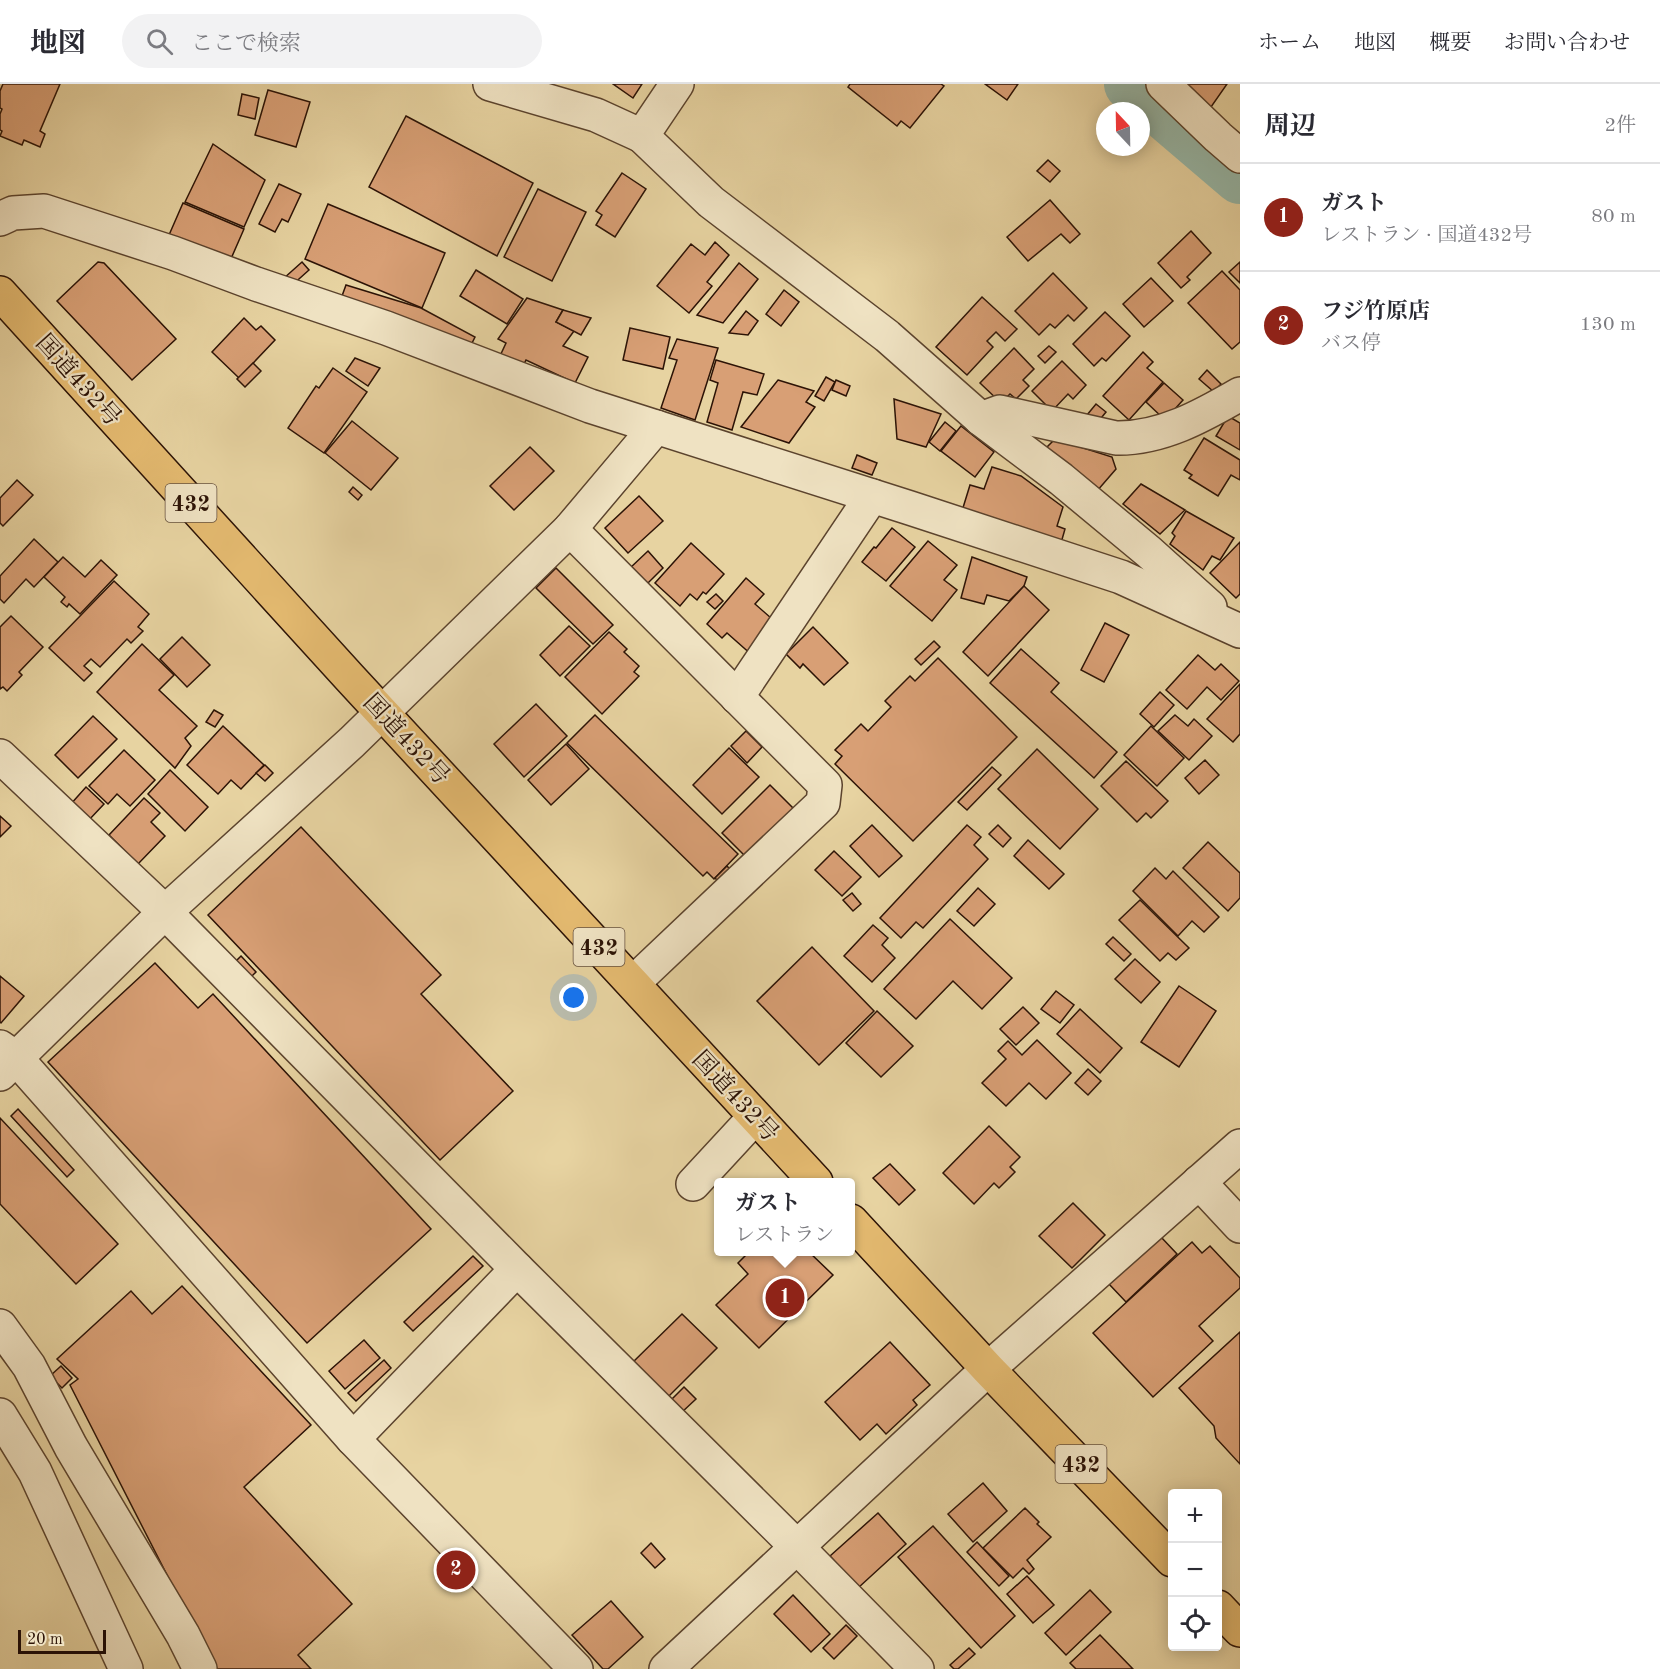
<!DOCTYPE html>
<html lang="ja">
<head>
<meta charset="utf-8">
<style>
  :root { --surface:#fff; --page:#f2f2f3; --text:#2b2b33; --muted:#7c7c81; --line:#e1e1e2; --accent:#8f2418 }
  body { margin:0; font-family:"Old Standard TT","Noto Serif JP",serif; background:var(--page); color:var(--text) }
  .controls { position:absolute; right:18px; bottom:18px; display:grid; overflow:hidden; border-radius:6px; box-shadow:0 3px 15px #0003 }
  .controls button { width:54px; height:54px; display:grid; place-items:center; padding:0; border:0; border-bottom:2px solid var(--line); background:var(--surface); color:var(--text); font:30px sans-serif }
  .compass { position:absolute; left:1096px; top:18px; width:54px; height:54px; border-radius:50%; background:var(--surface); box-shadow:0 3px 15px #0003; rotate:338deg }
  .scale { position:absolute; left:18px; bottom:15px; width:88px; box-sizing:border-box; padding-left:6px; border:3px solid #2c1306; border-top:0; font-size:16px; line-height:21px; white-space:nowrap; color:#2c1306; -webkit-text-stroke:4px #efe2c2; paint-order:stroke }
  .you { position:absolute; left:574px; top:914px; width:21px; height:21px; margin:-15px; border:4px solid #fff; border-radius:50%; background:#1a73e8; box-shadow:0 0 0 9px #1a73e833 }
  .badge { display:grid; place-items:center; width:39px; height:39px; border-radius:50%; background:var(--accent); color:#fff; font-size:20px; font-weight:700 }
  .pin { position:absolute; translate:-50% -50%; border:3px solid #fff; box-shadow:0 2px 6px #0006 }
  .popup { position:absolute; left:714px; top:1094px; width:141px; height:78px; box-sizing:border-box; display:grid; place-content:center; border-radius:6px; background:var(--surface); filter:drop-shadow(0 2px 4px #0005); font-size:20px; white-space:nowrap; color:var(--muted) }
  .popup b { font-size:22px; color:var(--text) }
  .popup::after { content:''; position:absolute; left:50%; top:100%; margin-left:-12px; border:12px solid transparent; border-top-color:var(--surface) }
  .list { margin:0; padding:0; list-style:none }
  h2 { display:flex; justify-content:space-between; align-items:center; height:78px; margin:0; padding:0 24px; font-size:26px }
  h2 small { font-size:20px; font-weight:400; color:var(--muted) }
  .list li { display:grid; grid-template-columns:39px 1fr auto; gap:18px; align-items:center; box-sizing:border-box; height:108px; padding:0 24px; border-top:2px solid var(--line) }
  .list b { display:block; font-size:22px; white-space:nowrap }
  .list p { margin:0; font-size:20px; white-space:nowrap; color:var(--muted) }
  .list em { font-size:20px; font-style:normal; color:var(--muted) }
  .icon { flex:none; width:33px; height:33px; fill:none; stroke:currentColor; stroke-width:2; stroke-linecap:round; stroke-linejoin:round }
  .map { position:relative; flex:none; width:1240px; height:1585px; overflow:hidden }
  header { display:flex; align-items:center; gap:36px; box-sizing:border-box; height:84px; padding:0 30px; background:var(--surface); border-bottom:2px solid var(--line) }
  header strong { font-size:28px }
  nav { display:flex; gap:33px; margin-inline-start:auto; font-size:21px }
  .search { width:420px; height:54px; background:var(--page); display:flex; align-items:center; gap:15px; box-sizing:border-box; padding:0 21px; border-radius:33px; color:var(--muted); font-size:22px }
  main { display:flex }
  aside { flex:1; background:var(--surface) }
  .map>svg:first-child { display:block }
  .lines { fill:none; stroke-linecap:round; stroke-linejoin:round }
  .river { stroke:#97b7a7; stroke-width:54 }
  .building { fill:#d89f75; stroke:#2c1306; stroke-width:1.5 }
  .minor-casing { stroke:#5b432d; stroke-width:36 }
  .highway-casing { stroke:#2c1306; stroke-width:36 }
  .minor { stroke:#efe2c2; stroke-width:33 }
  .highway { stroke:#e4ba70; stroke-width:33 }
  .labels { text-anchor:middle; stroke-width:4.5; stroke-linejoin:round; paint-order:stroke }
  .shield { fill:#efe2c2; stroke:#66513e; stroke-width:1.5 }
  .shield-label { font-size:22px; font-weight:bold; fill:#2c1306 }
  .street-label { font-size:24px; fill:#2c1306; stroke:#efe2c2 }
</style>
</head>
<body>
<header>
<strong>地図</strong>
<div class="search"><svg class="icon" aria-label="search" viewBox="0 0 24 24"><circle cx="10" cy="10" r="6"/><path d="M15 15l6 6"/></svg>ここで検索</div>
<nav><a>ホーム</a><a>地図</a><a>概要</a><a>お問い合わせ</a></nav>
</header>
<main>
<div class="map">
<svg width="1240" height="1585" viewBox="0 0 1240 1585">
  <rect width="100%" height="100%" fill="#e7d3a1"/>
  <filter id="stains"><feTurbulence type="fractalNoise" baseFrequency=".00333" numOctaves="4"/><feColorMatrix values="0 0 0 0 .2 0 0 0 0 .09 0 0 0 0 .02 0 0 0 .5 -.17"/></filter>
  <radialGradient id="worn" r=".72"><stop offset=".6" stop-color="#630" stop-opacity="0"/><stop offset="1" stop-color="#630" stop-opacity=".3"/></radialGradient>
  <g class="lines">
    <path class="river" d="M1131,0L1240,93"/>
  </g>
  <g class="building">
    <path d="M3,0H60L40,47L45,50L40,63L24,56L22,61L0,52L2,47L0,46V30L2,25L0,24V7Z"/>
    <path d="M613,0H642L633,14Z"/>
    <path d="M850,0H941L944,2L910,44L901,37L897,42L848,3Z"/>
    <path d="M985,0H1018L1007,16Z"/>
    <path d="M1179,0H1227L1211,23Z"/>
    <path d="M268,6L310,18L296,63L255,51Z"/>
    <path d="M242,10L259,14L255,35L238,31Z"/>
    <path d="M406,32L533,99L497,172L369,103Z"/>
    <path d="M213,60L265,96L244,143L185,118Z"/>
    <path d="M1048,76L1060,87L1050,98L1037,87Z"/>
    <path d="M622,89L646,105L615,153L596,141L602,131L596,127Z"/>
    <path d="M279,100L301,110L288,138L282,135L275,148L259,140Z"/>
    <path d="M538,105L586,128L552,197L504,173Z"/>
    <path d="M1050,116L1080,150L1070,159L1061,150L1028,177L1007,153Z"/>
    <path d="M183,119L244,145L230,177L169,151Z"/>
    <path d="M328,120L445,169L422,224L305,175Z"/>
    <path d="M1191,147L1211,169L1187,193L1190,196L1181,204L1158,179Z"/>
    <path d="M715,158L729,171L707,198L712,202L689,229L657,202L691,160L705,171Z"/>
    <path d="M98,178L104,179L176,255L132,296L57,217Z"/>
    <path d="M302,178L309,186L290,203L283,195Z"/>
    <path d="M1240,178V199L1229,188Z"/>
    <path d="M739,179L758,195L723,239L697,231Z"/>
    <path d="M476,186L523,215L507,240L460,212Z"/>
    <path d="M1222,187L1240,206V258L1232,265L1188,219Z"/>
    <path d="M1053,189L1087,224L1074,237L1068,231L1055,244L1050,240L1039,251L1015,227Z"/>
    <path d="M1151,194L1173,217L1144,243L1123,220Z"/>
    <path d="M346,201L421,224L475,253L469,265L338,223Z"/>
    <path d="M784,206L799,218L781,242L766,230Z"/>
    <path d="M982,213L1017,245L1005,257L996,248L987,257L993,263L967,291L936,263Z"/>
    <path d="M527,214L563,226L556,238L574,247L563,262L588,273L575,299L526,276L522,284L499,274L506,259L498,255Z"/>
    <path d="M563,226L591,234L581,251L556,238Z"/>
    <path d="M746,227L758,237L748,251L729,249Z"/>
    <path d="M1105,228L1130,252L1106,277L1102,274L1094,282L1073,260Z"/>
    <path d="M244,234L256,246L261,242L275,256L239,294L212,268Z"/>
    <path d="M630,244L670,253L663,285L623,276Z"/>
    <path d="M677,255L718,264L695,336L661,324L677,276L669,274Z"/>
    <path d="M1049,262L1056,268L1045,279L1038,272Z"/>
    <path d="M1014,264L1034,285L1023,296L1029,302L1016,315L1010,310L1001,319L980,299Z"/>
    <path d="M1143,268L1153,278L1147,284L1163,298L1129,336L1103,312Z"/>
    <path d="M355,274L380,284L368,302L346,287Z"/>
    <path d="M716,276L764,290L757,311L743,308L732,346L707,338L718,299L710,296Z"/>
    <path d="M1062,277L1086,301L1073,315L1068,310L1052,327L1032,307Z"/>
    <path d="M253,279L261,287L245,303L237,295Z"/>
    <path d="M333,284L367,308L324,369L288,344L316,302L319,304Z"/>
    <path d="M1207,286L1221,300L1214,308L1199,295Z"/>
    <path d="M826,293L835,298L824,317L815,312Z"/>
    <path d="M778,296L814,307L806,318L815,323L789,359L741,343Z"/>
    <path d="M836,296L850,302L846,312L832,306Z"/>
    <path d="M1164,299L1183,316L1165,336L1146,318Z"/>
    <path d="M894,315L941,330L926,363L897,355Z"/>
    <path d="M1096,320L1106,328L1097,339L1087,331Z"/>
    <path d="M1228,332L1240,339V366L1216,352Z"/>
    <path d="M352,337L398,374L371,406L325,369Z"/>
    <path d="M945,338L956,347L940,367L929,358Z"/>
    <path d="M961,342L994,368L975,393L941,367Z"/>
    <path d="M1204,354L1240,376V396L1231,391L1218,412L1189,394L1192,391L1184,386Z"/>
    <path d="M1055,355L1112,373L1116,385L1097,407L1044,366Z"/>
    <path d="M530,363L554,387L514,426L490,402Z"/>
    <path d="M857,371L877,379L872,391L852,384Z"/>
    <path d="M992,383L1021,392L1063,423L1057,442L1065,445L1061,459L962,427L970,401L984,405Z"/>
    <path d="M17,396L33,411L3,442L0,439V414Z"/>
    <path d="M1141,400L1185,426L1160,450L1123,420Z"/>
    <path d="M353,403L362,411L358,416L349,408Z"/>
    <path d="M639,412L663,437L628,469L605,444Z"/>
    <path d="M1186,427L1234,454L1220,476L1212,472L1203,486L1170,460L1175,452L1172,449Z"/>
    <path d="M892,444L915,463L886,497L862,478L874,463L876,464Z"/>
    <path d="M34,455L58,478L34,503L26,495L4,519L0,515V492Z"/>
    <path d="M928,457L957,481L944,496L957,506L932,537L890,502Z"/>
    <path d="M1240,458V510L1236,514L1210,489Z"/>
    <path d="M691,459L724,490L706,510L703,508L697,516L690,510L680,522L655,499Z"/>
    <path d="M648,467L663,484L645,502L629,485Z"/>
    <path d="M63,473L85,493L101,476L117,491L80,530L69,520L67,523L61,518L65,513L44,493Z"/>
    <path d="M972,473L1027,493L1024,502L1009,517L987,511L984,520L961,514Z"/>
    <path d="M556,484L613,541L593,560L536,504Z"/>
    <path d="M746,494L764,510L755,520L779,541L753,572L727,549L722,554L707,540Z"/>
    <path d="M114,497L149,530L138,543L143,547L131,559L127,555L100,583L91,575L84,582L92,589L84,597L49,564Z"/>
    <path d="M1024,502L1049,526L988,592L963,568Z"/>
    <path d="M716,510L723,517L715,525L707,518Z"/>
    <path d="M11,532L43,563L19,588L22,591L7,607L3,603L0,605V543Z"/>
    <path d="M1105,539L1129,551L1104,598L1081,586Z"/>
    <path d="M569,542L590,562L560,592L540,571Z"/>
    <path d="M813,543L848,579L824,601L803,580L800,584L786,570Z"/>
    <path d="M609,548L627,565L624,568L639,582L634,588L639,592L602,630L565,593Z"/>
    <path d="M182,553L210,581L187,603L160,575Z"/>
    <path d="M934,557L940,563L921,581L915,575Z"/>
    <path d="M142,560L174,591L159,606L197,642L185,654L191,662L175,684L97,608Z"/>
    <path d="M1021,565L1059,599L1051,608L1117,668L1094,694L990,599Z"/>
    <path d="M1198,571L1215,586L1221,580L1239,597L1221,616L1207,603L1187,625L1166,606Z"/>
    <path d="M938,574L1017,653L913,757L835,680L842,672L835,666L861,640L868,647L891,623L885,617L910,592L915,597Z"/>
    <path d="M1240,600V650L1233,658L1207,635Z"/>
    <path d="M1160,608L1174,621L1154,643L1140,630Z"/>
    <path d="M536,620L567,652L524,693L494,660Z"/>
    <path d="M214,626L223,631L215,643L206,638Z"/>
    <path d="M595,631L738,770L714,795L707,788L703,792L567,659Z"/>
    <path d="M1175,631L1188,642L1194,635L1212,652L1189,676L1158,647Z"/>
    <path d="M93,632L117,655L78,694L55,671Z"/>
    <path d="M223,642L264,681L241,705L231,696L218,710L187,681Z"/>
    <path d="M1151,642L1184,674L1157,702L1124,671Z"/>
    <path d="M746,647L762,663L747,679L731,662Z"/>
    <path d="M566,660L589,685L551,721L528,696Z"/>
    <path d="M729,664L759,693L722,730L693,701Z"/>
    <path d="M1037,665L1098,725L1060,765L998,705Z"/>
    <path d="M124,666L155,696L130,722L117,710L108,720L89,702Z"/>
    <path d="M1205,676L1219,691L1199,710L1185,694Z"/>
    <path d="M1126,677L1168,717L1151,734L1146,729L1137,738L1101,702Z"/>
    <path d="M265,681L273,689L265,697L256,689Z"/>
    <path d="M992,683L1001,691L967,726L958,718Z"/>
    <path d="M170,686L208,723L185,747L148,710Z"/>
    <path d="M770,701L801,732L753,780L722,749Z"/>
    <path d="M86,703L104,720L88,737L70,721Z"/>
    <path d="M144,714L160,729L151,738L165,752L138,780L109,751Z"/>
    <path d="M0,732L11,742L0,753Z"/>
    <path d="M872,741L902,772L879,793L850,762Z"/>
    <path d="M967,741L981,753L974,761L988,775L923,844L916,838L901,854L880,834Z"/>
    <path d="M998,741L1011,754L1003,763L989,750Z"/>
    <path d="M301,743L441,891L421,910L513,1007L440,1076L208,831Z"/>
    <path d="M1028,756L1064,790L1049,805L1014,772Z"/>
    <path d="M1208,758L1240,789V814L1228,827L1183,784Z"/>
    <path d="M834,767L861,793L842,812L815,786Z"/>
    <path d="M727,782L736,792L725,804L715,794Z"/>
    <path d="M1155,784L1166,795L1173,787L1219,833L1204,848L1192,837L1178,852L1133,807Z"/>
    <path d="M978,804L995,820L974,842L957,827Z"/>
    <path d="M852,809L861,820L853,827L843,816Z"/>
    <path d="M1140,816L1189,864L1176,876L1168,869L1160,877L1119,836Z"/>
    <path d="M950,835L1012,894L982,925L953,897L916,935L884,905Z"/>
    <path d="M873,841L888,854L882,861L895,874L872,898L844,872Z"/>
    <path d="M1113,853L1131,870L1124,877L1106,860Z"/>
    <path d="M812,863L874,927L819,981L757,917Z"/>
    <path d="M241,872L256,888L249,895L234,879Z"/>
    <path d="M1135,875L1160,898L1141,919L1115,895Z"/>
    <path d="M155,879L198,924L213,910L431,1145L307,1259L48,978Z"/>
    <path d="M0,892L24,912L1,939L0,938Z"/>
    <path d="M1179,902L1216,927L1179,983L1141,958Z"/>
    <path d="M1056,907L1074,921L1060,939L1041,925Z"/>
    <path d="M1023,923L1039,939L1016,961L1000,945Z"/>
    <path d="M1080,925L1122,964L1100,989L1057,950Z"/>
    <path d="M877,927L913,962L881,993L846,959Z"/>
    <path d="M1037,956L1071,989L1046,1015L1029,999L1006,1022L982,999L1006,975L998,967L1008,957L1022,971Z"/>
    <path d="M1088,985L1101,997L1088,1011L1075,999Z"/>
    <path d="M18,1025L74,1086L67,1093L11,1032Z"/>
    <path d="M0,1034L118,1160L76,1200L0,1120Z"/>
    <path d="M989,1042L1020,1073L1010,1083L1015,1088L999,1104L994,1099L974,1120L943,1089Z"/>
    <path d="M890,1080L915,1106L899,1121L873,1094Z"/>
    <path d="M1073,1119L1105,1151L1072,1184L1039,1152Z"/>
    <path d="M1161,1153L1177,1170L1126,1218L1109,1200Z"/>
    <path d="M1192,1158L1202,1169L1210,1162L1240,1194V1204L1199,1242L1213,1257L1153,1313L1093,1249Z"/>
    <path d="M749,1168H809L833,1191L759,1264L716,1221L748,1190L738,1179Z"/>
    <path d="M473,1172L483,1182L413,1247L404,1238Z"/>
    <path d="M182,1202L311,1341L244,1403L352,1520L298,1571L311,1585H215L70,1301L78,1295L57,1275L131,1207L152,1230Z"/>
    <path d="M682,1230L717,1264L666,1315L632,1279Z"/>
    <path d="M1240,1248V1380L1216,1354L1214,1342L1179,1304Z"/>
    <path d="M364,1256L380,1274L345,1305L329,1287Z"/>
    <path d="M890,1258L930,1301L913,1316L917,1321L886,1350L877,1340L860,1356L825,1318Z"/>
    <path d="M384,1276L391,1284L356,1317L348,1309Z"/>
    <path d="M61,1282L72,1294L62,1304L50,1292Z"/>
    <path d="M684,1303L696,1315L681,1329L670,1317Z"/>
    <path d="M983,1399L1007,1427L973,1458L948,1430Z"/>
    <path d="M1025,1424L1039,1438L1037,1440L1051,1453L1027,1476L1034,1485L1029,1490L1023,1484L1013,1494L983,1464Z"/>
    <path d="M878,1429L906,1460L858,1504L830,1472Z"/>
    <path d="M933,1442L1015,1532L981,1564L898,1473Z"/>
    <path d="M977,1458L1009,1492L999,1502L967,1468Z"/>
    <path d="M651,1459L665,1475L655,1484L641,1469Z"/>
    <path d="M1027,1492L1054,1521L1033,1539L1007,1510Z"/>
    <path d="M1090,1506L1111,1528L1066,1571L1045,1549Z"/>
    <path d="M793,1511L830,1550L811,1568L774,1530Z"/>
    <path d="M611,1517L643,1553L608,1585H603L572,1551Z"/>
    <path d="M846,1541L857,1552L834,1575L823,1564Z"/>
    <path d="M1100,1551L1133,1585H1076L1070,1579Z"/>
    <path d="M969,1564L975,1570L958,1585H954L950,1581Z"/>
  </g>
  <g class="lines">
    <defs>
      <g id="minor">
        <path d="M490,0L596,31L642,52"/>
        <path d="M677,0L642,52L711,118L887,252L981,335L1061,395L1149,468L1210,523"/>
        <path d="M1163,0L1218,53L1240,72"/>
        <path d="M0,135L13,129L44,127L173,169L256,200L386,244L590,322L910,424L1121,493L1240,547"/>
        <path d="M981,335L1000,328L1116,354C1161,355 1202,332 1240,310"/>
        <path d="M570,445L825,701L823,719L633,899"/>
        <path d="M737,613L872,412"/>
        <path d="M0,672L165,828L517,1185L797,1463L917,1585"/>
        <path d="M0,963L16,974L353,1355L576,1585"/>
        <path d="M0,990L165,828L352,658L570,445L656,343"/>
        <path d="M1199,1098L1240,1142"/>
        <path d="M693,1100L755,1033"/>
        <path d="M0,1242L29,1282L71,1363L183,1551L200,1585"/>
        <path d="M0,1331L35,1388L126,1585"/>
        <path d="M353,1355L517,1185"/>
        <path d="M666,1585L988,1285L1240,1062"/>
      </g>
      <g id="highway">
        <path d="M0,209L350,594L816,1098"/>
        <path d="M851,1137L988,1285L1172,1476"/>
        <path d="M1218,1523L1240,1546"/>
      </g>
    </defs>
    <use href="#minor" class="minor-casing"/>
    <use href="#highway" class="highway-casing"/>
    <use href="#minor" class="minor"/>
    <use href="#highway" class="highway"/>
  </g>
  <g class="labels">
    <g class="shield">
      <rect x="165.5" y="400" width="51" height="38" rx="4.5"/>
      <rect x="573.5" y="844" width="51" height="38" rx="4.5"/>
      <rect x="1055.5" y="1361" width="51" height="38" rx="4.5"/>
    </g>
    <g class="shield-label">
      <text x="191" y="427">432</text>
      <text x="599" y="871">432</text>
      <text x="1081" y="1388">432</text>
    </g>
    <g class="street-label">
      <text transform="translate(79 296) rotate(48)" y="8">国道432号</text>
      <text transform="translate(407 655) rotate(47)" y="8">国道432号</text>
      <text transform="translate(736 1012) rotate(47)" y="8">国道432号</text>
    </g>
  </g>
  <rect width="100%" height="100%" filter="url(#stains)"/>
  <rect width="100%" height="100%" fill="url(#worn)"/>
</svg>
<div class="controls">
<button>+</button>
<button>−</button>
<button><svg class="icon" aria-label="locate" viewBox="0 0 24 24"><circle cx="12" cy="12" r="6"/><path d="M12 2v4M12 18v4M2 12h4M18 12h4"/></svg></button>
</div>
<svg class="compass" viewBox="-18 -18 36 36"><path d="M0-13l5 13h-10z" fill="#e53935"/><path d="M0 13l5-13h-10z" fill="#7c7c81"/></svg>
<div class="scale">20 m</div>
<div class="you"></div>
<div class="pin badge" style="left:785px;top:1214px">1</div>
<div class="popup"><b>ガスト</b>レストラン</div>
<div class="pin badge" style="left:456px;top:1486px">2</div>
</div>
<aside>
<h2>周辺<small>2件</small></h2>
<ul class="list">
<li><span class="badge">1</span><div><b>ガスト</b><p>レストラン · 国道432号</p></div><em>80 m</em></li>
<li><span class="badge">2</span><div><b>フジ竹原店</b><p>バス停</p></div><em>130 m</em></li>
</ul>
</aside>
</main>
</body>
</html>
